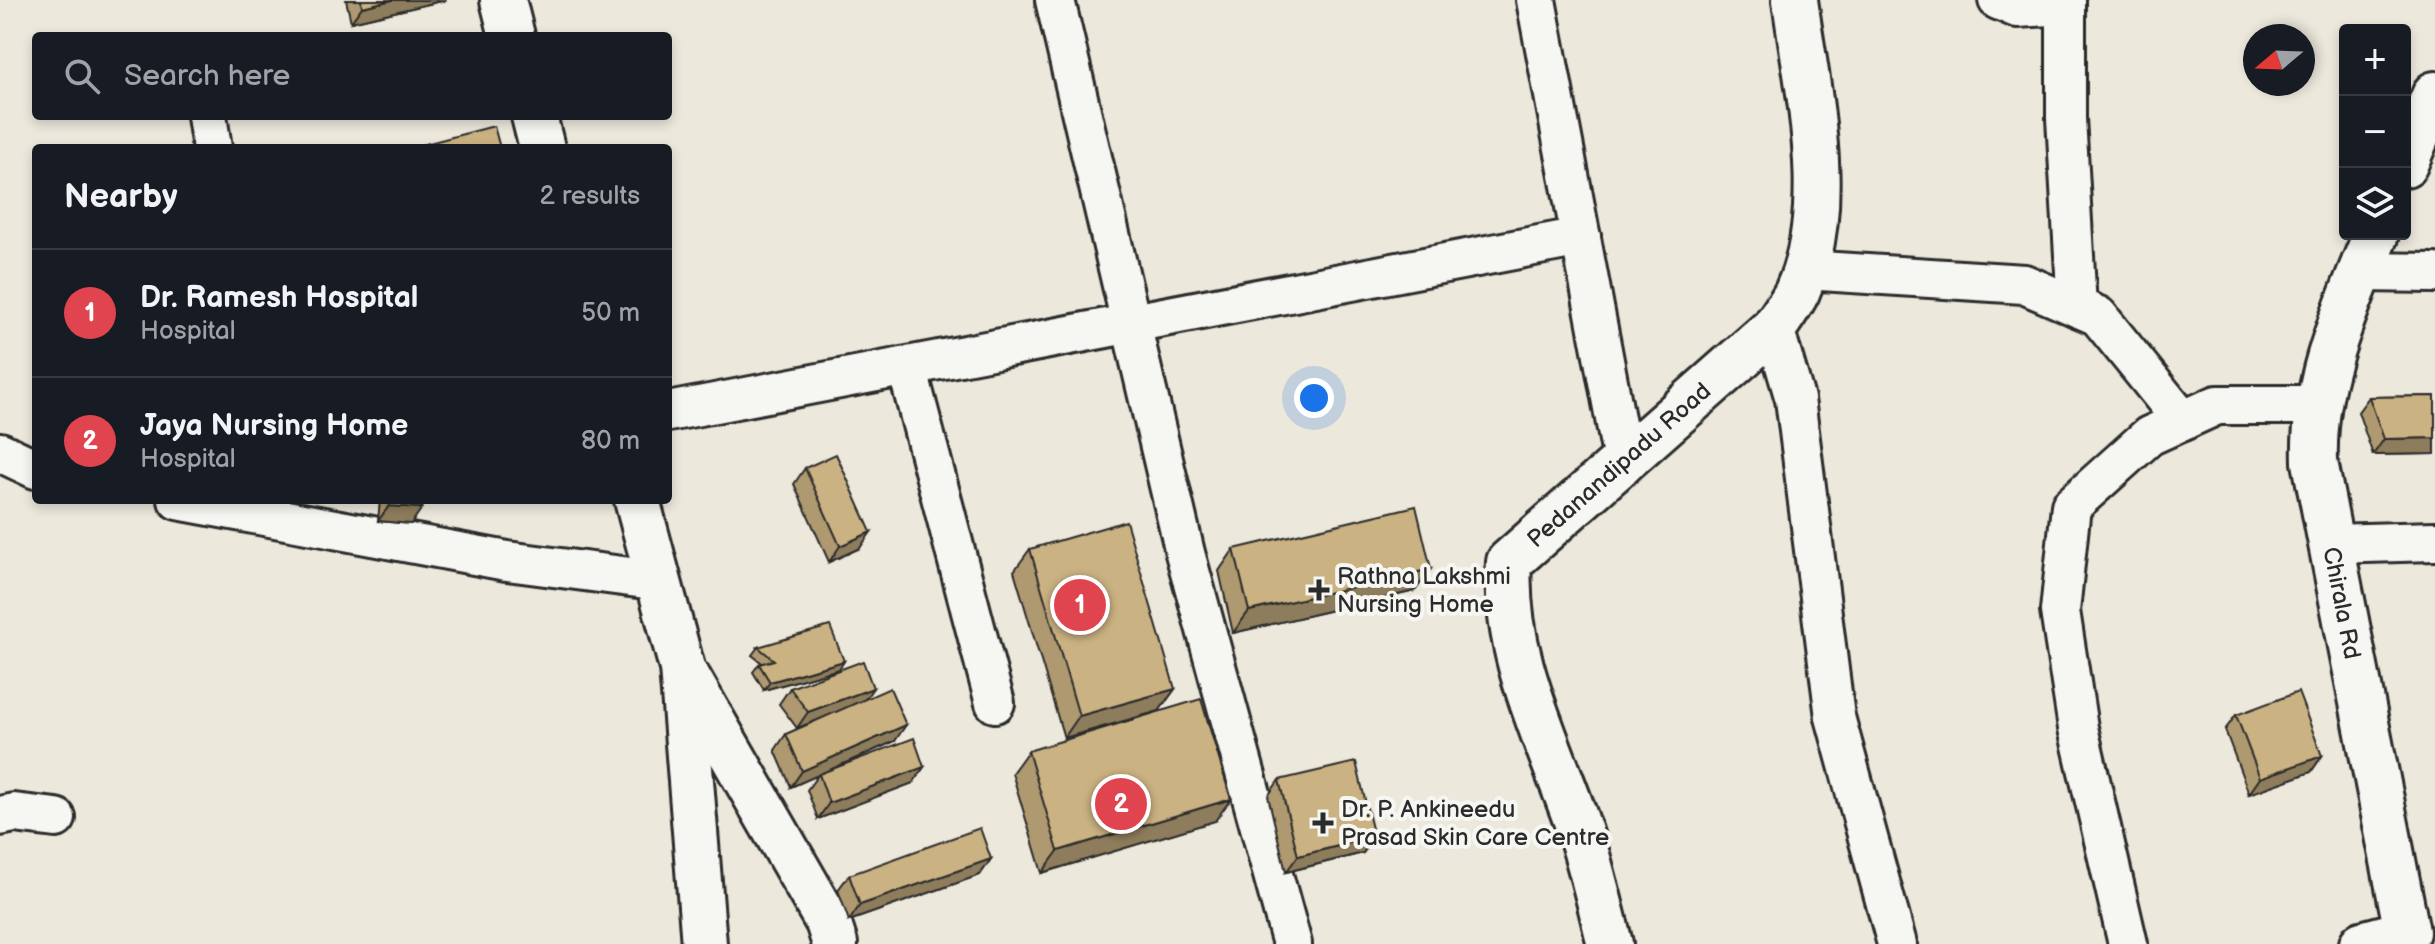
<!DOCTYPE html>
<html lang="en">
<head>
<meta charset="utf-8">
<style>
  :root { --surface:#171b24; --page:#20242c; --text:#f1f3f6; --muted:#9ea1a6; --line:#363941; --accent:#7c3aed }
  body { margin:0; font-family:"Balsamiq Sans",sans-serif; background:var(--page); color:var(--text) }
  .controls { position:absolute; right:24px; top:24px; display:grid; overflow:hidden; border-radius:8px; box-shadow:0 4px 12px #0003 }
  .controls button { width:72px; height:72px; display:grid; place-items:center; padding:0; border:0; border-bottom:2px solid var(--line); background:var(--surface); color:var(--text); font:40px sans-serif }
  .compass { position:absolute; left:2243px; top:24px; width:72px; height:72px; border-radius:50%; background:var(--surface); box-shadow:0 4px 12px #0003; rotate:251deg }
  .you { position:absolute; left:1314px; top:398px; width:28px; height:28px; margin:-20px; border:6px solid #fff; border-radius:50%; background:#1a73e8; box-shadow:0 0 0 12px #1a73e833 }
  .badge { display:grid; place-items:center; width:52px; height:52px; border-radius:50%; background:var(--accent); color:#fff; font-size:26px; font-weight:700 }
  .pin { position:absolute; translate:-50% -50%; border:4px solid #fff; box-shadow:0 2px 8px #0006 }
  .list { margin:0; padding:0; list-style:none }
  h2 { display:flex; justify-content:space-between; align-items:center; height:104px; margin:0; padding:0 32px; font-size:34px }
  h2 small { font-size:26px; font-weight:400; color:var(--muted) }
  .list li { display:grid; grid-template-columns:52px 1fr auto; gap:24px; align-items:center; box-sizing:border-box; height:128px; padding:0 32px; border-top:2px solid var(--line) }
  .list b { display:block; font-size:30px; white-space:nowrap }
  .list p { margin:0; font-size:26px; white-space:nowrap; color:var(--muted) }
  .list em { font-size:26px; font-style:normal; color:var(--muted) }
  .icon { flex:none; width:44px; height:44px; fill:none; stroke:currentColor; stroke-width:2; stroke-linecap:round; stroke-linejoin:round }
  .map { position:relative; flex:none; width:2435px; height:944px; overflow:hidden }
  .search { position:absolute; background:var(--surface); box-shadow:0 4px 12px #0003; left:32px; top:32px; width:640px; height:88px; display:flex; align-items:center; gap:20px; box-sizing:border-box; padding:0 28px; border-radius:8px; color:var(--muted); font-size:30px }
  .panel { position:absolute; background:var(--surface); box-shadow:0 4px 12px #0003; left:32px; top:144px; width:640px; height:360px; border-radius:8px }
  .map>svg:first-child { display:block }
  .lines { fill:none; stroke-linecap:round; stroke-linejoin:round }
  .minor-casing { stroke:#2b2b2b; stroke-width:44 }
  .tertiary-casing { stroke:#2b2b2b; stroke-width:50 }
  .secondary-casing { stroke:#2b2b2b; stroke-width:50 }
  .minor { stroke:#f6f6f2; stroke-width:38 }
  .tertiary { stroke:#f6f6f2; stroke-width:44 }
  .secondary { stroke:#f6f6f2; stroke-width:44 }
  .wall { fill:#af9970; stroke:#2b2b2b; stroke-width:2 }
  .shaded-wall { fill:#8e7d5b; stroke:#2b2b2b; stroke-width:2 }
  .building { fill:#cbb282; stroke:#2b2b2b; stroke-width:2 }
  .poi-dot { fill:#2b2b2b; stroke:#f6f6f2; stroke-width:3 }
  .labels { text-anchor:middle; stroke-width:8; stroke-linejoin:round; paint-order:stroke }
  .street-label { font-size:24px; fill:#2b2b2b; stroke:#f6f6f2 }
  .poi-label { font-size:24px; fill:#2b2b2b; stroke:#f6f6f2; text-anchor:start }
</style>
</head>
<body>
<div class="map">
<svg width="2435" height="944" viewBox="0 0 2435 944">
  <rect width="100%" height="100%" fill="#ede8dc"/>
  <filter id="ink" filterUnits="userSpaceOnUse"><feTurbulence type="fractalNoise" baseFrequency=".0125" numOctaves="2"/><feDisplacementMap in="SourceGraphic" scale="16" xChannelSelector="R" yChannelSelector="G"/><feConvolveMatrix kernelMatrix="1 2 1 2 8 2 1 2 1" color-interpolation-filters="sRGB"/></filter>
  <g filter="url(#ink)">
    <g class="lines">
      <defs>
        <g id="minor">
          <path d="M1055,0L1185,553L1292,944"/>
          <path d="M1536,0L1623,461"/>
          <path d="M1998,0L2017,8L2066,5"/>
          <path d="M2066,0V118L2077,307"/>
          <path d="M207,116L212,148"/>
          <path d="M1805,270L2024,284L2098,316L2183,421"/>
          <path d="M2361,272L2435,273"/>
          <path d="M1774,328L1795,399L1835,717L1897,944"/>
          <path d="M907,367L995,703"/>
          <path d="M668,412L1581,237"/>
          <path d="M0,452L36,469"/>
          <path d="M178,500L507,561L661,581"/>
          <path d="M2331,544L2435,541"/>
          <path d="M0,816L14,813L56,818"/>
          <path d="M2128,944L2078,728L2060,611L2071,506L2149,436L2217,405H2317"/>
        </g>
        <g id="tertiary">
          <path id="s1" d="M1610,944C1600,905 1591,864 1578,826C1548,739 1503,655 1509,562L1774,328C1782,316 1791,304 1797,292C1836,204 1807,91 1795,0"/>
        </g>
        <g id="secondary">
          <path d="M503,0L512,36"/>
          <path d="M534,116L542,148"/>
          <path d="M2405,164L2435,94"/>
          <path d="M637,500L682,668L704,944"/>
          <path d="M689,680L828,922L835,944"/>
          <path d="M2362,944L2407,932L2315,462C2312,381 2346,308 2376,234"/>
        </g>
      </defs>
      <use href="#minor" class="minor-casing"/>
      <use href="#tertiary" class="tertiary-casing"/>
      <use href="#secondary" class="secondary-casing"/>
      <use href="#minor" class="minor"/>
      <use href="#tertiary" class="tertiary"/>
      <use href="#secondary" class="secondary"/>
    </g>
    <g class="wall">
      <path d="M346,0H446L351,22Z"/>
      <path d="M2435,396V454L2373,455L2358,412L2369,397Z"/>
      <path d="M805,468L860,548L829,562L794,484Z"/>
      <path d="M380,500H423L411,524L378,521Z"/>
      <path d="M1030,549L1175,689L1159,711L1064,738L1014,571Z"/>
      <path d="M1234,549L1415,591L1233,633L1219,571Z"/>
      <path d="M758,647L844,661L839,669L764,690L753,672L759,664L762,663L752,655Z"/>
      <path d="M790,688L865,699L895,741L829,770L924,767L913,783L818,819L807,790L818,775L791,787L775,750L786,734L816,721L797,728L779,704Z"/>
      <path d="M2236,715L2322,756L2311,772L2249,794L2225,730Z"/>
      <path d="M1028,751L1215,821L1042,873L1012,773Z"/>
      <path d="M1279,780L1374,837L1363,853L1286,872L1268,796Z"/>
      <path d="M991,859L980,875L849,921L838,890L849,875Z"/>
    </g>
    <g class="shaded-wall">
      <path d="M392,0H446L351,22L362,7Z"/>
      <path d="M2435,438V454L2373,455L2384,439Z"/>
      <path d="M389,506L422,508L411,524L378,521Z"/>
      <path d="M871,532L860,548L829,562L840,546Z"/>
      <path d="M1431,569L1415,591L1233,633L1249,611Z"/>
      <path d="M844,661L839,669L764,690L770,682Z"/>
      <path d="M873,688L862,704L797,728L808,712Z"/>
      <path d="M1175,689L1159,711L1064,738L1079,716Z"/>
      <path d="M906,725L895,741L791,787L802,771Z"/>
      <path d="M2322,756L2311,772L2249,794L2260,778Z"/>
      <path d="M924,767L913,783L818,819L829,803Z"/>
      <path d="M1231,799L1215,821L1042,873L1058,851Z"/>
      <path d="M1374,837L1363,853L1286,872L1298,856Z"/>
      <path d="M991,859L980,875L849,921L860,905Z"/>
    </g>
    <g class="building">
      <path d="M361,0H392L362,7Z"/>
      <path d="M494,126L500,148H410Z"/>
      <path d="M2435,396V438L2384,439L2369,397Z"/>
      <path d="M836,454L871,532L840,546L805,468Z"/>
      <path d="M390,500H423L422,508L389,506Z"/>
      <path d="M1416,506L1431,569L1249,611L1234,549Z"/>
      <path d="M1126,521L1175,689L1079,716L1030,549Z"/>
      <path d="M830,626L844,661L770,682L759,664L774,660L758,647Z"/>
      <path d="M863,661L873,688L808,712L790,688Z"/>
      <path d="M890,688L906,725L802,771L786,734Z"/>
      <path d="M2298,692L2322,756L2260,778L2236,715Z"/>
      <path d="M1201,699L1231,799L1058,851L1028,751Z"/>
      <path d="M914,738L924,767L829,803L819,774Z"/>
      <path d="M1356,762L1374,837L1298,856L1279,780Z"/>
      <path d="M980,828L991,859L860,905L849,875Z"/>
    </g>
  </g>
  <g class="poi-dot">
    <path d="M1315 578h8v8h8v8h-8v8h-8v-8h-8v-8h8z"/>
    <path d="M1319 811h8v8h8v8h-8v8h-8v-8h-8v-8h8z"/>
  </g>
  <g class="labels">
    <g class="street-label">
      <text dy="8" stroke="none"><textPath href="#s1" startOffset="544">Pedanandipadu Road</textPath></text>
      <text transform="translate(2342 603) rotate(79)" y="8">Chirala Rd</text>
    </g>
    <g class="poi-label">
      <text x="1337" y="584">Rathna Lakshmi<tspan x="1337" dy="28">Nursing Home</tspan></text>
      <text x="1341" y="817">Dr. P. Ankineedu<tspan x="1341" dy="28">Prasad Skin Care Centre</tspan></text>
    </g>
  </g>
</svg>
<div class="controls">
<button>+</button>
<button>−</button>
<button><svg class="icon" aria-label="layers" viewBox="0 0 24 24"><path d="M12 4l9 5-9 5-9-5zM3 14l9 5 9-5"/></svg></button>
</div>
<svg class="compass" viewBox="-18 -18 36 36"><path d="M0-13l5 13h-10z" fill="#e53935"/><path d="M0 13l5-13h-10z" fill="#9ea1a6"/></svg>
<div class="you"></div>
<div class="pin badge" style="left:1080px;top:605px;background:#e0444e">1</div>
<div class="pin badge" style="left:1121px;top:804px;background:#e0444e">2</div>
<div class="search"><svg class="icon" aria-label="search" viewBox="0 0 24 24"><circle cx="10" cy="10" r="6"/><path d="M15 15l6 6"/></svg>Search here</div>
<section class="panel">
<h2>Nearby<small>2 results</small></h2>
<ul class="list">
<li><span class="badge" style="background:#e0444e">1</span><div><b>Dr. Ramesh Hospital</b><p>Hospital</p></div><em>50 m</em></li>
<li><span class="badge" style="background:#e0444e">2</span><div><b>Jaya Nursing Home</b><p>Hospital</p></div><em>80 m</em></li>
</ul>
</section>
</div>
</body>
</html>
